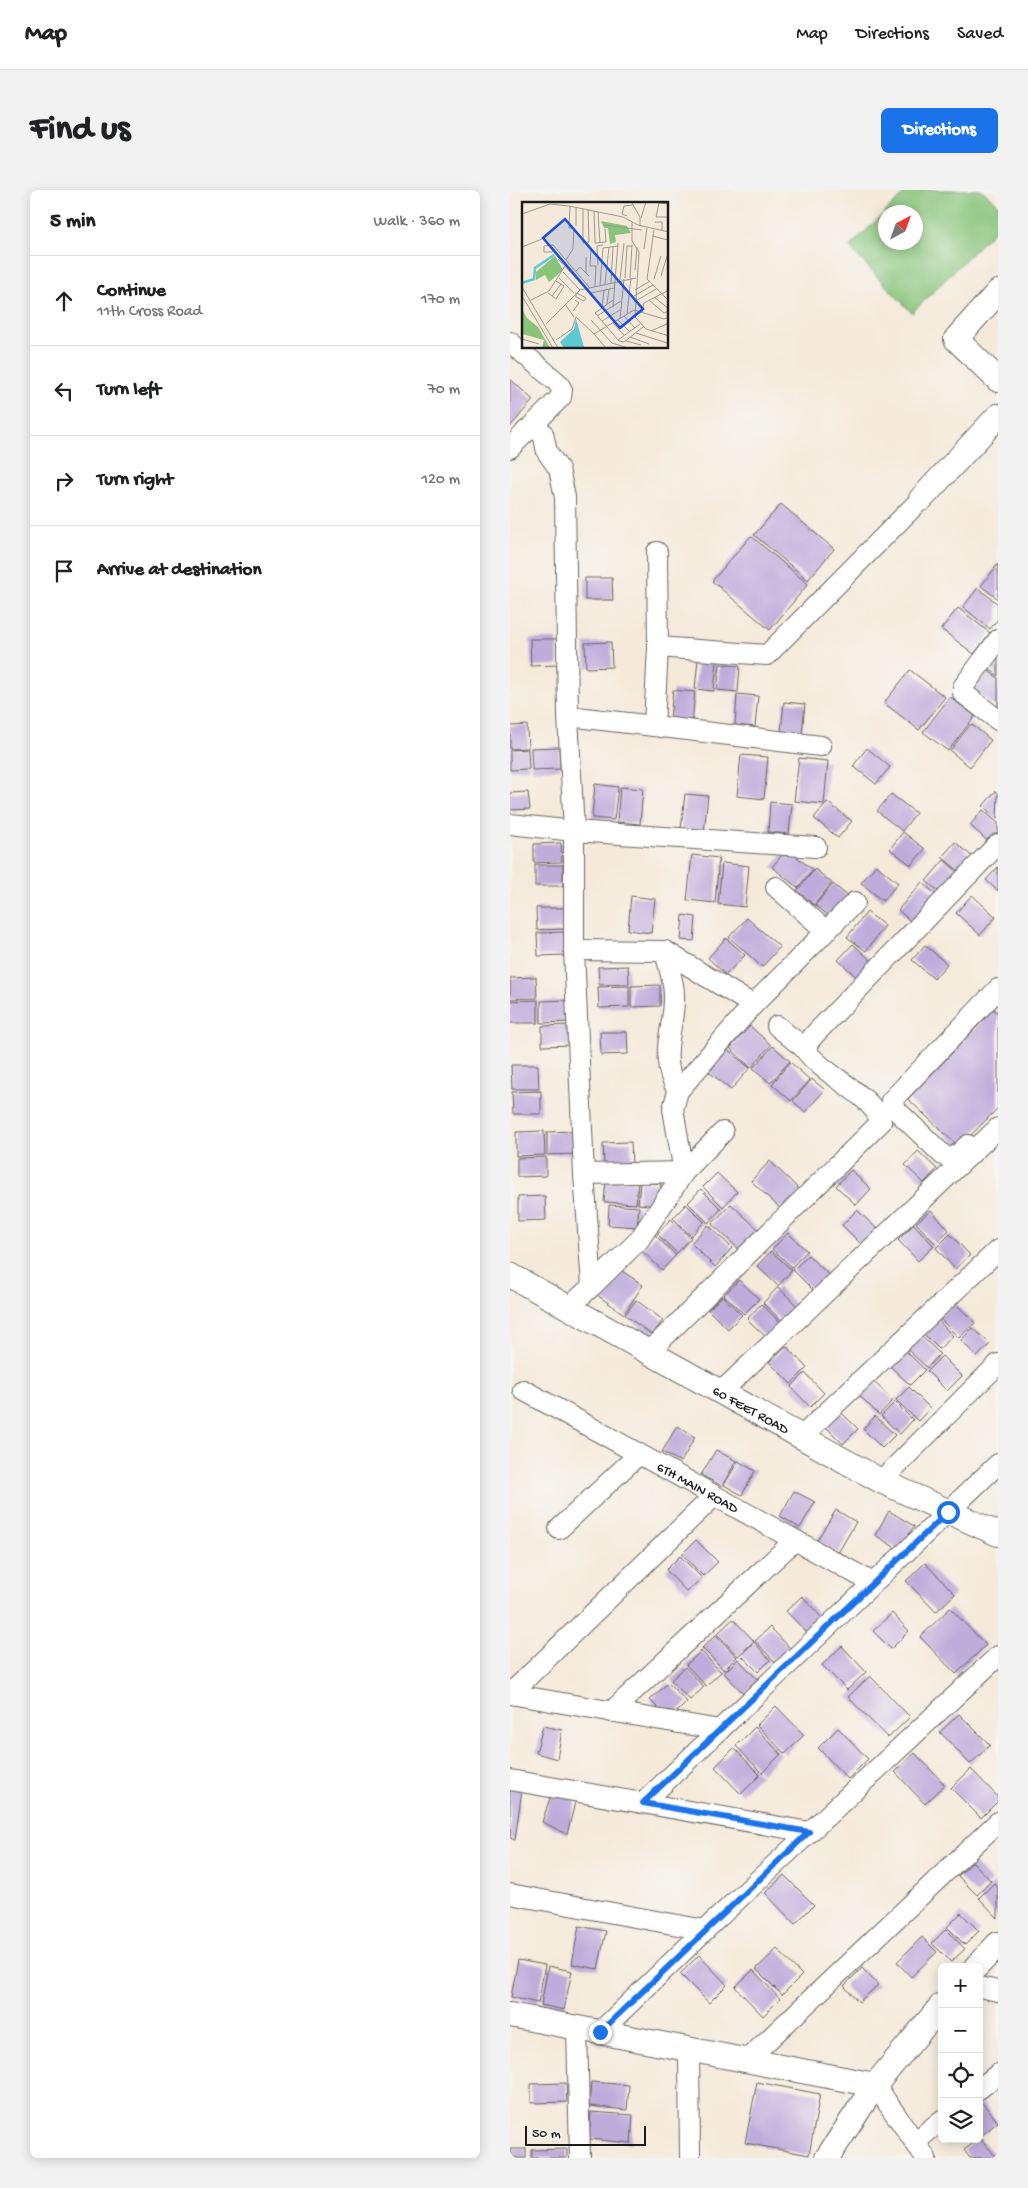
<!DOCTYPE html>
<html lang="en">
<head>
<meta charset="utf-8">
<style>
  :root { --surface:#fff; --page:#f2f2f2; --text:#202124; --muted:#757577; --line:#e0e0e0; --accent:#1a73e8 }
  body { margin:0; font-family:"Gochi Hand",sans-serif; background:var(--page); color:var(--text) }
  .controls { position:absolute; right:15px; bottom:15px; display:grid; overflow:hidden; border-radius:8px; box-shadow:0 2px 12px #0003 }
  .controls button { width:45px; height:45px; display:grid; place-items:center; padding:0; border:0; border-bottom:1px solid var(--line); background:var(--surface); color:var(--text); font:25px sans-serif }
  .compass { position:absolute; left:368px; top:15px; width:45px; height:45px; border-radius:50%; background:var(--surface); box-shadow:0 2px 12px #0003; rotate:41deg }
  .scale { position:absolute; left:15px; bottom:12px; width:121px; box-sizing:border-box; padding-left:5px; border:2px solid #1c1c1c; border-top:0; font-size:14px; line-height:18px; white-space:nowrap; color:#1c1c1c; -webkit-text-stroke:4px #f6f6f2; paint-order:stroke }
  .stop { position:absolute; width:15px; height:15px; margin:-11px; border:4px solid #1a73e8; border-radius:50%; background:#fff }
  .stop.end { background:#1a73e8; border-color:#fff; box-shadow:0 1px 5px #0008 }
  .list { margin:0; padding:0; list-style:none }
  h2 { display:flex; justify-content:space-between; align-items:center; height:65px; margin:0; padding:0 20px; font-size:21px }
  h2 small { font-size:16px; font-weight:400; color:var(--muted) }
  .list li { display:grid; grid-template-columns:32px 1fr auto; gap:15px; align-items:center; box-sizing:border-box; height:90px; padding:0 20px; border-top:1px solid var(--line) }
  .list b { display:block; font-size:19px; white-space:nowrap }
  .list p { margin:0; font-size:16px; white-space:nowrap; color:var(--muted) }
  .list em { font-size:16px; font-style:normal; color:var(--muted) }
  .icon { flex:none; width:28px; height:28px; fill:none; stroke:currentColor; stroke-width:2; stroke-linecap:round; stroke-linejoin:round }
  .map { position:relative; flex:none; width:488px; height:1968px; overflow:hidden; border-radius:8px }
  header { display:flex; align-items:center; gap:30px; box-sizing:border-box; height:70px; padding:0 25px; background:var(--surface); border-bottom:1px solid var(--line) }
  header strong { font-size:24px }
  nav { display:flex; gap:28px; margin-inline-start:auto; font-size:18px }
  .intro { display:flex; align-items:center; justify-content:space-between; box-sizing:border-box; height:120px; padding:0 30px }
  h1 { margin:0; font-size:35px }
  .button { padding:12px 22px; border-radius:8px; background:var(--accent); color:#fff; font-size:18px; font-weight:700 }
  main { display:flex; gap:30px; padding:0 30px }
  aside { flex:1; background:var(--surface); border-radius:8px; box-shadow:0 2px 12px #0003 }
  .map>svg:first-child { display:block }
  .green { fill:#88c47a; stroke:#52704b; fill-rule:evenodd }
  .building { fill:#bfacdb }
  .lines { fill:none; stroke-linecap:round; stroke-linejoin:round }
  .minor-casing { stroke:#68645e; stroke-width:22 }
  .tertiary-casing { stroke:#68645e; stroke-width:26 }
  .minor { stroke:#fff; stroke-width:20 }
  .tertiary { stroke:#fff; stroke-width:24 }
  .route { stroke:#1a73e8; stroke-width:6 }
  .labels { text-anchor:middle; stroke-width:4; stroke-linejoin:round; paint-order:stroke }
  .street-label { font-size:14px; fill:#1c1c1c; stroke:#f6f6f2 }
  .inset-river { fill:none; stroke:#5dc9d5; stroke-width:2.5 }
  .inset-road { fill:none; stroke:#9e988e; stroke-width:1 }
  .view { fill:#1d4ed8; fill-opacity:0.15; stroke:#1d4ed8; stroke-width:2.5 }
  .inset-edge { fill:none; stroke:#1c1c1c; stroke-width:2.5 }
</style>
</head>
<body>
<header>
<strong>Map</strong>
<nav><a>Map</a><a>Directions</a><a>Saved</a></nav>
</header>
<div class="intro"><h1>Find us</h1><a class="button">Directions</a></div>
<main>
<aside>
<h2>5 min<small>Walk · 360 m</small></h2>
<ul class="list">
<li><svg class="icon" aria-label="ahead" viewBox="0 0 24 24"><path d="M12 20V5M6 11l6-6 6 6"/></svg><div><b>Continue</b><p>11th Cross Road</p></div><em>170 m</em></li>
<li><svg class="icon" aria-label="left" viewBox="0 0 24 24"><path d="M17 20v-9H6M10 6l-5 5 5 5"/></svg><div><b>Turn left</b></div><em>70 m</em></li>
<li><svg class="icon" aria-label="right" viewBox="0 0 24 24"><path d="M7 20v-9h11M14 6l5 5-5 5"/></svg><div><b>Turn right</b></div><em>120 m</em></li>
<li><svg class="icon" aria-label="arrive" viewBox="0 0 24 24"><path d="M6 21V4h12l-3 4 3 4H6"/></svg><div><b>Arrive at destination</b></div></li>
</ul>
</aside>
<div class="map">
<svg width="488" height="1968" viewBox="0 0 488 1968">
  <rect width="100%" height="100%" fill="#f6f6f2"/>
  <filter id="ink" filterUnits="userSpaceOnUse"><feTurbulence type="fractalNoise" baseFrequency=".02" numOctaves="2"/><feDisplacementMap in="SourceGraphic" scale="10" xChannelSelector="R" yChannelSelector="G"/><feConvolveMatrix kernelMatrix="1 2 1 2 8 2 1 2 1" color-interpolation-filters="sRGB"/></filter>
  <filter id="wash" filterUnits="userSpaceOnUse"><feTurbulence type="fractalNoise" baseFrequency=".0096" numOctaves="4" result="noise"/><feDisplacementMap in="SourceGraphic" scale="20" xChannelSelector="R" yChannelSelector="G"/><feGaussianBlur stdDeviation="1.12" result="paint"/><feColorMatrix in="noise" values="0 0 0 0 0 0 0 0 0 0 0 0 0 0 0 0 0 1.4 0 .05"/><feComposite in="paint" operator="in"/></filter>
  <g filter="url(#wash)">
    <rect width="100%" height="100%" fill="#f5eada"/>
    <path class="green" d="M398,0H472L488,14V37L402,123L339,57ZM376,22H406V52H376Z"/>
    <g id="blocks">
      <g class="building">
        <path d="M0,189L23,210L0,237Z"/>
        <path d="M271,314L324,359L298,390L244,345Z"/>
        <path d="M241,346L298,394L260,440L202,391Z"/>
        <path d="M488,374V409L471,396Z"/>
        <path d="M75,388H102L103,410H75Z"/>
        <path d="M468,398L488,414V429L480,439L453,417Z"/>
        <path d="M448,418L480,443L464,464L431,439Z"/>
        <path d="M20,449H47L48,475L21,476Z"/>
        <path d="M101,452L102,477L76,478L75,453Z"/>
        <path d="M488,465V486L478,478Z"/>
        <path d="M188,469L207,471L204,501L185,499Z"/>
        <path d="M210,474L230,476L228,502L207,500Z"/>
        <path d="M476,479L488,488V519L461,498Z"/>
        <path d="M400,480L435,507L409,540L374,513Z"/>
        <path d="M163,500L185,502L182,533L160,530Z"/>
        <path d="M227,504L248,506L245,537L225,535Z"/>
        <path d="M440,507L465,526L438,561L413,542Z"/>
        <path d="M274,512L295,514L292,544L271,541Z"/>
        <path d="M461,534L481,550L460,577L440,561Z"/>
        <path d="M17,535L18,558L0,559V536Z"/>
        <path d="M49,557L50,579L22,580L21,558Z"/>
        <path d="M357,558L380,577L366,594L343,576Z"/>
        <path d="M18,559L19,579L0,580V560Z"/>
        <path d="M231,565L258,567L254,609L227,606Z"/>
        <path d="M289,568L318,571L314,614L284,611Z"/>
        <path d="M85,594L108,597L104,630L82,628Z"/>
        <path d="M110,597L133,599L130,634L107,632Z"/>
        <path d="M486,601L488,603L487,629L473,616Z"/>
        <path d="M18,602L20,619L0,620V603Z"/>
        <path d="M175,604L198,606L194,642L171,639Z"/>
        <path d="M381,604L406,623L392,641L367,621Z"/>
        <path d="M260,612L282,614L279,644L258,642Z"/>
        <path d="M317,612L342,631L328,648L304,628Z"/>
        <path d="M473,620L488,633V653L484,657L460,635Z"/>
        <path d="M393,642L415,659L401,675L380,659Z"/>
        <path d="M445,652L465,669L452,684L432,667Z"/>
        <path d="M51,653L52,672L24,673V654Z"/>
        <path d="M277,659L303,680L288,698L262,677Z"/>
        <path d="M182,665L209,668L205,713L177,710Z"/>
        <path d="M434,670L450,684L433,705L416,691Z"/>
        <path d="M212,673L239,676L235,717L208,714Z"/>
        <rect x="25" y="675" width="28" height="21"/>
        <path d="M366,675L388,693L373,711L351,693Z"/>
        <path d="M488,677V701L476,690Z"/>
        <path d="M305,679L322,693L304,715L287,701Z"/>
        <path d="M412,692L430,708L406,736L388,720Z"/>
        <path d="M323,694L339,707L322,728L305,715Z"/>
        <path d="M462,705L486,727L470,745L446,723Z"/>
        <path d="M121,706L145,709L141,743L118,740Z"/>
        <path d="M26,718H54L55,739L27,740Z"/>
        <path d="M357,722L375,736L356,761L337,747Z"/>
        <path d="M173,725L186,727L184,751L171,750Z"/>
        <path d="M237,728L270,757L252,777L219,747Z"/>
        <path d="M55,742L56,765L28,766L27,743Z"/>
        <path d="M216,748L235,765L216,785L198,768Z"/>
        <path d="M343,754L366,775L351,791L328,770Z"/>
        <path d="M415,755L437,774L424,789L402,770Z"/>
        <path d="M118,776L119,794L89,795L88,777Z"/>
        <path d="M26,787L27,808L0,809V788Z"/>
        <path d="M150,795V816L121,817V796Z"/>
        <path d="M119,796V817L89,818L88,797Z"/>
        <path d="M28,810V833H0V811Z"/>
        <path d="M61,810L62,832L31,833V811Z"/>
        <path d="M484,819L488,823V918L449,957L398,909Z"/>
        <path d="M62,835V855L32,856V836Z"/>
        <path d="M240,836L261,855L241,878L220,858Z"/>
        <path d="M90,842H117L118,864L91,865Z"/>
        <path d="M263,856L280,871L260,893L243,878Z"/>
        <path d="M218,860L240,878L221,900L199,882Z"/>
        <path d="M280,872L300,890L281,911L262,894Z"/>
        <path d="M1,875H28L29,899H2Z"/>
        <path d="M302,889L315,900L295,922L283,911Z"/>
        <path d="M31,901V924H3L2,902Z"/>
        <path d="M34,941L35,965L6,966V942Z"/>
        <path d="M65,941V964L37,965V942Z"/>
        <path d="M121,952L122,974L94,975L93,953Z"/>
        <path d="M408,961L427,979L414,993L395,975Z"/>
        <path d="M36,967V986L7,987V968Z"/>
        <path d="M260,971L292,1002L274,1022L241,991Z"/>
        <path d="M341,980L361,999L346,1015L326,996Z"/>
        <path d="M207,983L227,1002L213,1017L193,997Z"/>
        <path d="M96,989L128,992L126,1014L94,1012Z"/>
        <path d="M130,992L151,994L149,1016L128,1014Z"/>
        <path d="M191,999L211,1019L198,1033L178,1013Z"/>
        <path d="M35,1006L36,1030L8,1031V1007Z"/>
        <path d="M176,1014L194,1032L181,1046L163,1028Z"/>
        <path d="M221,1014L250,1041L231,1061L202,1034Z"/>
        <path d="M99,1015L129,1017L127,1037L98,1035Z"/>
        <path d="M347,1020L368,1040L353,1056L332,1035Z"/>
        <path d="M421,1020L439,1040L425,1053L406,1033Z"/>
        <path d="M161,1029L181,1048L167,1063L147,1044Z"/>
        <path d="M404,1034L424,1056L408,1071L388,1050Z"/>
        <path d="M198,1035L222,1058L205,1077L181,1053Z"/>
        <path d="M278,1043L297,1061L282,1077L262,1059Z"/>
        <path d="M440,1044L460,1065L445,1079L426,1058Z"/>
        <path d="M145,1045L166,1065L152,1080L131,1060Z"/>
        <path d="M261,1061L282,1080L268,1096L247,1076Z"/>
        <path d="M298,1065L319,1085L304,1101L283,1080Z"/>
        <path d="M106,1077L133,1095L114,1124L87,1105Z"/>
        <path d="M229,1090L249,1109L234,1124L214,1105Z"/>
        <path d="M268,1097L288,1117L273,1132L253,1113Z"/>
        <path d="M212,1106L232,1125L218,1139L198,1120Z"/>
        <path d="M126,1110L153,1130L142,1145L115,1125Z"/>
        <path d="M444,1112L465,1133L449,1148L429,1128Z"/>
        <path d="M251,1114L271,1133L257,1148L237,1129Z"/>
        <path d="M425,1127L443,1146L429,1159L411,1141Z"/>
        <path d="M463,1138L480,1154L467,1167L451,1150Z"/>
        <path d="M410,1145L430,1164L417,1178L397,1159Z"/>
        <path d="M276,1156L297,1178L281,1194L259,1172Z"/>
        <path d="M395,1160L415,1180L400,1195L380,1176Z"/>
        <path d="M432,1166L452,1186L437,1201L417,1181Z"/>
        <path d="M295,1183L314,1203L300,1217L281,1197Z"/>
        <path d="M363,1191L383,1210L369,1225L349,1205Z"/>
        <path d="M399,1197L420,1218L408,1231L386,1210Z"/>
        <path d="M385,1212L403,1230L390,1244L371,1226Z"/>
        <path d="M330,1221L348,1239L333,1254L315,1236Z"/>
        <path d="M365,1226L385,1245L372,1258L353,1239Z"/>
        <path d="M167,1236L185,1247L171,1272L152,1262Z"/>
        <path d="M206,1260L226,1271L212,1296L191,1285Z"/>
        <path d="M228,1271L245,1281L232,1305L214,1295Z"/>
        <path d="M284,1301L305,1312L290,1338L270,1326Z"/>
        <path d="M326,1320L346,1332L328,1363L307,1350Z"/>
        <path d="M379,1321L404,1336L389,1360L365,1345Z"/>
        <path d="M186,1350L208,1372L193,1386L172,1364Z"/>
        <path d="M170,1366L192,1388L177,1402L156,1380Z"/>
        <path d="M415,1373L445,1404L426,1422L396,1391Z"/>
        <path d="M292,1406L313,1429L298,1444L276,1421Z"/>
        <path d="M440,1418L476,1455L446,1484L410,1447Z"/>
        <path d="M382,1423L399,1441L381,1459L363,1441Z"/>
        <path d="M223,1429L244,1451L228,1466L207,1444Z"/>
        <path d="M260,1437L281,1459L266,1473L245,1451Z"/>
        <path d="M206,1445L227,1467L214,1480L192,1458Z"/>
        <path d="M244,1452L260,1470L248,1482L231,1465Z"/>
        <path d="M332,1456L356,1482L337,1500L312,1475Z"/>
        <path d="M191,1461L211,1482L196,1496L176,1475Z"/>
        <path d="M228,1469L248,1490L234,1504L214,1483Z"/>
        <path d="M175,1477L194,1497L180,1510L161,1490Z"/>
        <path d="M360,1486L400,1527L378,1548L338,1507Z"/>
        <path d="M158,1493L177,1512L165,1524L160,1520L155,1525L140,1510Z"/>
        <path d="M266,1516L294,1545L275,1564L247,1535Z"/>
        <path d="M449,1524L480,1555L460,1574L430,1542Z"/>
        <path d="M33,1536L52,1540L47,1569L26,1563Z"/>
        <path d="M245,1537L271,1564L252,1583L226,1556Z"/>
        <path d="M328,1538L358,1569L338,1589L308,1558Z"/>
        <path d="M224,1558L250,1585L231,1604L205,1577Z"/>
        <path d="M405,1563L435,1595L415,1614L385,1582Z"/>
        <path d="M461,1579L488,1607V1611L471,1628L441,1598Z"/>
        <path d="M0,1596L12,1599L5,1650L0,1648Z"/>
        <path d="M42,1602L67,1605L57,1644L32,1632Z"/>
        <path d="M463,1672L481,1691L467,1705L448,1686Z"/>
        <path d="M274,1685L304,1715L285,1734L255,1703Z"/>
        <path d="M484,1693L488,1698V1728L469,1708Z"/>
        <path d="M451,1723L469,1741L455,1755L437,1737Z"/>
        <path d="M69,1736L96,1741L88,1779L62,1774Z"/>
        <path d="M436,1739L455,1759L441,1772L422,1753Z"/>
        <path d="M412,1747L427,1762L401,1787L387,1772Z"/>
        <path d="M267,1759L292,1785L272,1805L246,1779Z"/>
        <path d="M189,1765L217,1795L199,1813L170,1784Z"/>
        <path d="M8,1770L35,1775L28,1813L1,1807Z"/>
        <path d="M38,1776L62,1781L54,1820L31,1815Z"/>
        <path d="M352,1778L368,1795L349,1812L334,1796Z"/>
        <path d="M243,1780L270,1809L253,1826L225,1797Z"/>
        <path d="M81,1892L119,1895L117,1920L79,1916Z"/>
        <path d="M247,1892L310,1904L299,1965L235,1953Z"/>
        <path d="M56,1893L57,1912L21,1913V1894Z"/>
        <path d="M469,1909L488,1932L471,1946L469,1943Z"/>
        <path d="M81,1922L123,1925L121,1953L79,1949Z"/>
        <path d="M469,1947L487,1968H460L454,1960L469,1949Z"/>
        <rect x="0" y="1959" width="16" height="9"/>
        <path d="M57,1959V1968H22V1960Z"/>
      </g>
    </g>
  </g>
  <g filter="url(#ink)">
    <use href="#blocks" fill-opacity="0" stroke="#68645e" stroke-width="1"/>
    <g class="lines">
      <defs>
        <g id="minor">
          <path d="M0,152L48,193L52,200L51,207L0,258"/>
          <path d="M16,241L28,239L33,243L37,262L49,279L55,307L58,526L64,641V760L74,984L82,1096L58,1118"/>
          <path d="M147,362L148,457"/>
          <path d="M488,450L453,497V503L488,530"/>
          <path d="M58,526L144,536L148,457L257,465L411,309"/>
          <path d="M144,536L311,556"/>
          <path d="M0,634L64,641L306,657"/>
          <path d="M266,697L316,741"/>
          <path d="M64,760L155,761C158,775 163,789 164,803C166,838 146,866 168,901L163,919L174,982"/>
          <path d="M155,761L243,815"/>
          <path d="M267,836L294,858"/>
          <path d="M168,901L243,815L345,712"/>
          <path d="M458,955L446,966L439,968L433,965L383,917L381,911L488,799"/>
          <path d="M74,984L174,982"/>
          <path d="M82,1096L129,1050L174,982L213,942"/>
          <path d="M139,1162L371,932C359,901 314,887 294,858L304,845L488,654"/>
          <path id="s1" d="M13,1200L363,1393"/>
          <path d="M211,1202L488,938"/>
          <path d="M291,1247L488,1060"/>
          <path d="M371,1291L488,1174"/>
          <path d="M49,1339L129,1264"/>
          <path d="M0,1504L204,1306"/>
          <path d="M0,1504L210,1540"/>
          <path d="M101,1522L284,1351"/>
          <path d="M0,1590L299,1642"/>
          <path d="M133,1613L488,1274"/>
          <path d="M0,1704L195,1740"/>
          <path d="M469,1797L488,1801"/>
          <path d="M67,1838L70,1968"/>
          <path d="M90,1842L195,1740L488,1466"/>
          <path d="M179,1859L180,1968"/>
          <path d="M237,1870L488,1632"/>
          <path d="M365,1895L416,1968"/>
          <path d="M469,1899L488,1884"/>
          <path d="M406,1951L432,1930"/>
        </g>
        <g id="tertiary">
          <path d="M488,102L446,149L488,190"/>
          <path d="M411,309L488,226"/>
          <path id="s2" d="M0,1085L371,1291L488,1344"/>
          <path d="M466,1777L488,1754"/>
          <path d="M0,1825L365,1895"/>
          <path d="M317,1968L365,1895L432,1815"/>
        </g>
      </defs>
      <use href="#minor" class="minor-casing"/>
      <use href="#tertiary" class="tertiary-casing"/>
      <use href="#minor" class="minor"/>
      <use href="#tertiary" class="tertiary"/>
    </g>
  </g>
  <g class="lines" filter="url(#ink)">
    <path class="route" d="M90,1842L299,1642L133,1613L438,1322"/>
  </g>
  <g class="labels">
    <g class="street-label">
      <text dy="5" stroke="none"><textPath href="#s2" startOffset="276">60 FEET ROAD</textPath></text>
      <text dy="5" stroke="none"><textPath href="#s1" startOffset="200">6TH MAIN ROAD</textPath></text>
    </g>
  </g>
  <g transform="translate(12 12)">
    <rect width="146" height="146" fill="#f5eada"/>
    <path d="M79,19L105,24L109,31L93,33L94,40L88,42L86,26H82ZM33,54L41,68L27,80L23,73L14,78V70ZM0,107L5,116L16,125L28,146H20L22,138L0,132Z" fill="#88c47a"/>
    <path d="M54,117L62,145L42,146L38,140L52,127Z" fill="#5dc9d5"/>
    <path class="inset-river" d="M0,81L12,77L13,66L32,53"/>
    <path class="inset-road" d="M110,1L118,15V24M147,2L137,1L134,15H147M61,7V41L67,40L66,8M72,9L73,41L84,40L83,27M76,10L78,41M0,12L28,2L47,4L101,15L116,23L147,30M105,14L100,12L102,4L111,3M119,16L124,0M110,20V39L117,50L113,115L124,127L147,134M133,20H140V29M83,23L120,28M54,24V6M132,28L125,77L147,99M130,34L146,38M0,45L20,37M69,46L68,64H74L73,84M33,47L30,50H22V44L31,43L67,85M122,47L125,26M36,57L63,86M44,58L51,47L52,26H47L48,4M76,63L75,44L81,43M113,68L115,45M54,69L58,65L67,74M41,70L58,88M64,71V55M139,74L145,54M37,76L52,91M103,76L105,44H110M108,76L110,43M132,77L139,54M98,78L102,41M89,81L91,45M83,82L87,45M78,83L81,46L96,44M0,85L36,146M113,88L128,79M54,90V95L62,99L64,96L55,91M26,91L34,97L42,84L34,79M69,91L92,86M0,94L31,146M30,94L39,82M112,94L131,83M132,95L147,107M9,98L27,89L43,64M91,98L73,111L97,139L102,140L121,125M127,98L142,111L147,109M112,100L134,87M43,102L52,115M85,102L87,87M80,105L82,88M91,105L96,41M51,109L57,101L53,98M120,111L122,101L147,88M105,112L109,76M75,114L99,99M102,114L113,126M98,117L102,77M69,118L90,141L106,146M96,118L107,129M80,119L98,108M91,121L102,133M24,122L58,88L114,76M129,129L147,121M114,131L145,141M72,132L84,146M108,135L127,142M0,137L17,142M34,138L50,127L54,115L72,132L112,108L142,117L147,115M96,138L118,122M104,139L119,143"/>
    <path class="view" d="M43,17L121,107L98,126L21,36Z"/>
    <rect width="146" height="146" class="inset-edge"/>
  </g>
</svg>
<div class="controls">
<button>+</button>
<button>−</button>
<button><svg class="icon" aria-label="locate" viewBox="0 0 24 24"><circle cx="12" cy="12" r="6"/><path d="M12 2v4M12 18v4M2 12h4M18 12h4"/></svg></button>
<button><svg class="icon" aria-label="layers" viewBox="0 0 24 24"><path d="M12 4l9 5-9 5-9-5zM3 14l9 5 9-5"/></svg></button>
</div>
<svg class="compass" viewBox="-18 -18 36 36"><path d="M0-13l5 13h-10z" fill="#e53935"/><path d="M0 13l5-13h-10z" fill="#757577"/></svg>
<div class="scale">50 m</div>
<div class="stop" style="left:438px;top:1322px"></div>
<div class="stop end" style="left:90px;top:1842px"></div>
</div>
</main>
</body>
</html>
